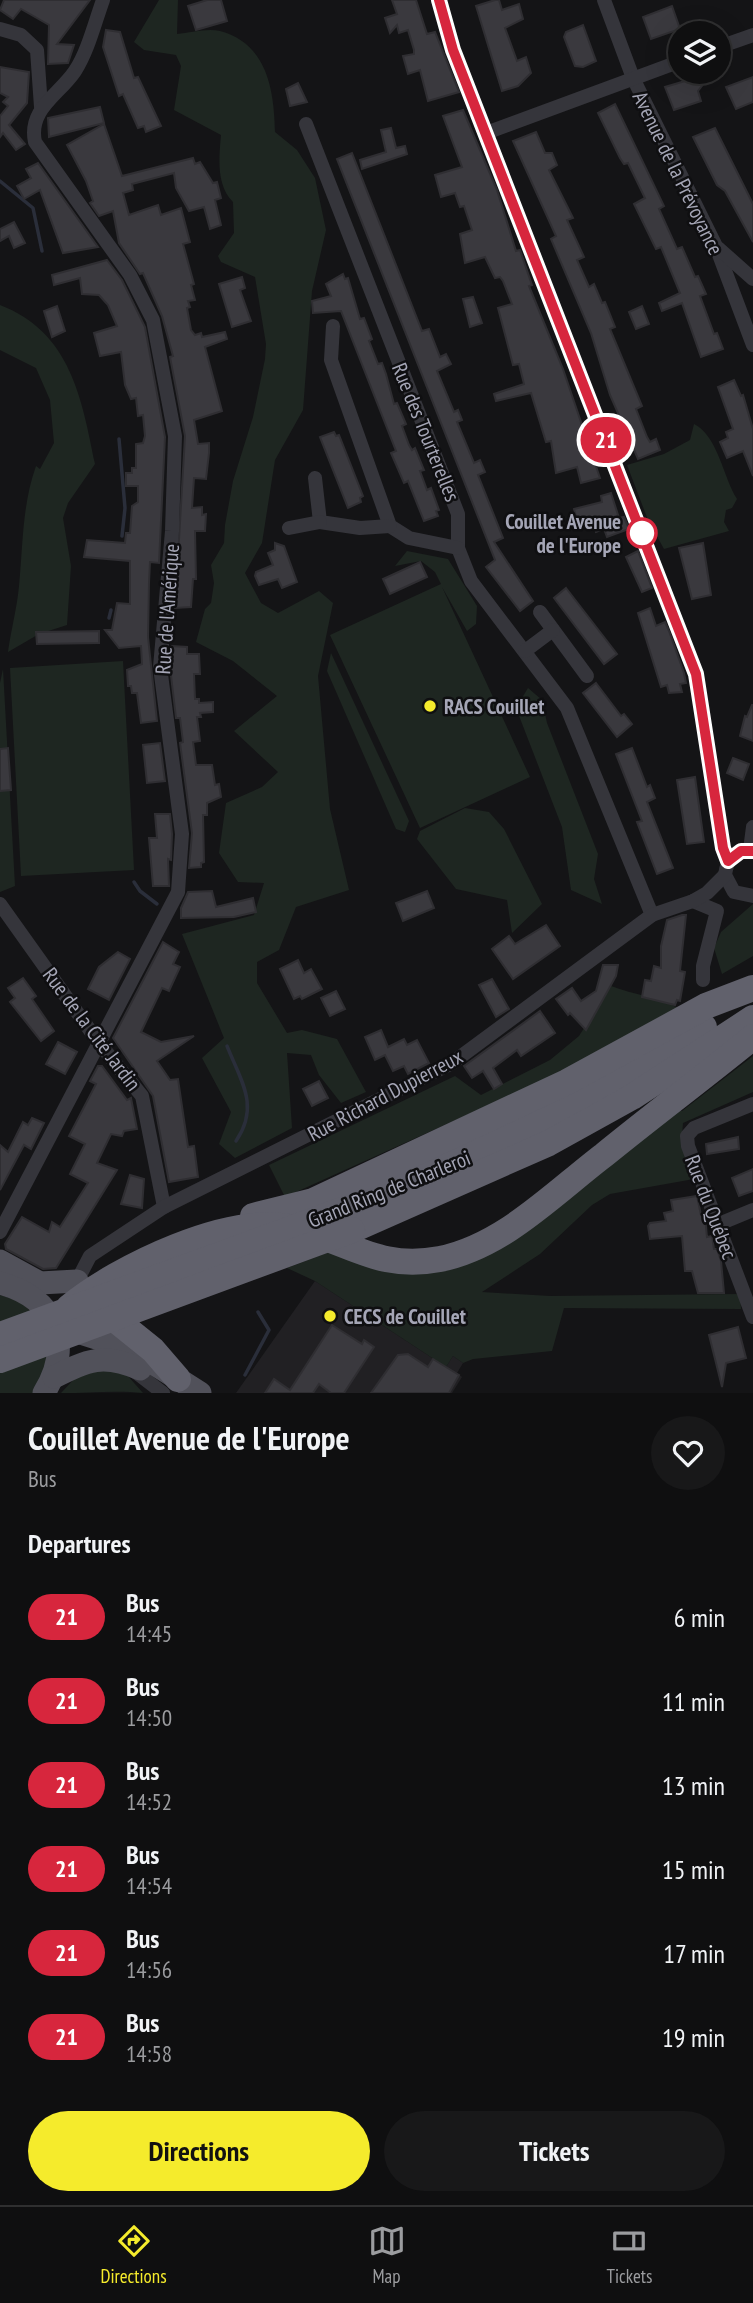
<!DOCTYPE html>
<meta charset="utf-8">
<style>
:root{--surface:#0f0f10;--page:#181819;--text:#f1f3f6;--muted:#9b9c9f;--line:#2f2f30;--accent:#f5eb2c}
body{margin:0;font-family:"PT Sans Narrow",sans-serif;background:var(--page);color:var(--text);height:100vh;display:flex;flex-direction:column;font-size:26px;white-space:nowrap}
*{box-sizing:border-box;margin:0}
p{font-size:23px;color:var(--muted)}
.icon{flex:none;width:38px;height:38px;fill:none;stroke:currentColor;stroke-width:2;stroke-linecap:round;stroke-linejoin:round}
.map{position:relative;height:1393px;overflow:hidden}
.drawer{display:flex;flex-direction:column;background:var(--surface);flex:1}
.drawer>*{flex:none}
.badge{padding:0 14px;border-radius:23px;font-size:24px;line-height:46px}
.buttons{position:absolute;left:668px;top:21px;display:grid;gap:14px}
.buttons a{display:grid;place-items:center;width:63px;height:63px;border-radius:50%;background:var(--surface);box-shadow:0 7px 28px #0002,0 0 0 2px var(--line);font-size:35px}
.map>.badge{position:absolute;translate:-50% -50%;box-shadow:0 0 0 4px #fff}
h2{padding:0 28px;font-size:26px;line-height:63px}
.round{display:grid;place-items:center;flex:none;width:74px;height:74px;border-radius:37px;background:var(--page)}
.summary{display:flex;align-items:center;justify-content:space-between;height:119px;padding:0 28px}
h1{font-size:33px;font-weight:700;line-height:52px}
.cta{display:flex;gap:14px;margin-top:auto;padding:14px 28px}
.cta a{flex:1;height:80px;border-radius:42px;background:var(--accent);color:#111;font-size:28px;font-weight:700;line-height:80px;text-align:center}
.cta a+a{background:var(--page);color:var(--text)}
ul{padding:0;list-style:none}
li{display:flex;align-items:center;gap:21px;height:84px;padding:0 28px}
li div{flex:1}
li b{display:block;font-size:26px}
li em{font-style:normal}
li .badge{min-width:77px;font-weight:700;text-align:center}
.tab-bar{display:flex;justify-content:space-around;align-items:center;height:98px;border-top:2px solid var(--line);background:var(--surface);font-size:19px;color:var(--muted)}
.tab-bar a{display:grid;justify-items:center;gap:4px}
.tab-bar .active{color:var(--accent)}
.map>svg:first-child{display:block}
.built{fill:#212023}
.green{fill:#1e2621}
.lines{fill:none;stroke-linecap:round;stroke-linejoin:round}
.stream{stroke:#2a2e3a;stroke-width:3.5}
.building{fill:#3a393e;stroke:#2f2e32;stroke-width:2}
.street{stroke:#35353b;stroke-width:14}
.primary{stroke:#51515a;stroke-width:23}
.highway{stroke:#61616c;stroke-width:26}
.highway-bridge{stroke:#61616c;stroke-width:26}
.line-casing{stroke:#fff;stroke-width:16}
.line{stroke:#d7263d;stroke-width:10}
.stop-dot{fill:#fff;stroke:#d7263d;stroke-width:3.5}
.poi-dot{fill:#f5eb2c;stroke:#0f0f11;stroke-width:2.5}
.labels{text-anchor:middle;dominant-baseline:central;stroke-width:5;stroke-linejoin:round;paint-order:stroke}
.street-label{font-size:21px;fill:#a5a6b6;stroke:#0f0f11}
.stop-label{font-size:21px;font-weight:bold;fill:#a5a6b6;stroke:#0f0f11;text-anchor:end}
.poi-label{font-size:21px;font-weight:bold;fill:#a5a6b6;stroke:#0f0f11;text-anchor:start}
</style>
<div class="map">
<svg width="753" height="1393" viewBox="0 0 753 1393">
<rect width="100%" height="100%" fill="#141416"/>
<polygon class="built" points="315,1281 446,1367 453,1356 463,1363 457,1373 462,1377 452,1393 236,1393"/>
<g class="green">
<path d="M159 0H178L177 34C190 33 207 28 220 31 268 44 274 91 275 132L297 150 315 178 326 230 312 291 303 410 275 460 262 543 245 573 261 603 278 613 319 591 333 603 318 676 330 809 349 890 296 907 279 950 257 962V983L287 1033 302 1030 337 1039 366 1092 341 1103 319 1075 311 1055 287 1053 292 1128 235 1158 219 1144 231 1112 202 1058 224 1038 182 934 254 915 264 883 238 882 219 853 226 803 262 787 278 772 234 731 277 696 233 661 196 642 205 609 211 603 214 583 211 565 224 543 225 525 233 481 253 417 265 359 266 344 255 277 221 262 218 256 234 233 233 202C216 185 219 158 221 135L174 110 181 66 176 55 144 50 134 42Z"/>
<path d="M0 305C71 332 82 400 95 464L68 503 63 518 71 566 67 625 39 634 8 652C11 630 17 608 19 586 23 546 22 505 36 466L40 469 54 443 50 400 36 368 0 350Z"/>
<path d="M694 424C718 436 723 477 737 499L732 508 726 510 724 522 729 531 664 549 648 520 627 465 664 454 690 440Z"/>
<polygon points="407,551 448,559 477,606 476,624 467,631 442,587 530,777 420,828 330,635 441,584 435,572 421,561 395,566"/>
<polygon points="331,653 409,821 405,832 396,829 327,671"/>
<polygon points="123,661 134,870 21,876 10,668"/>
<polygon points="3,669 15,886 0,892 0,683"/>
<polygon points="528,688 542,700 547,723 598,854 594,879 602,904 571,890 562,827 516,708"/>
<polygon points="465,808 489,812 504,829 542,904 512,933 507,900 456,889 417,839 420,831"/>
<polygon points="753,904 753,956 722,974 714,948 721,932"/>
<path d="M611 986C634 995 659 997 680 1009L562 1072 285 1197 269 1165 455 1076 481 1095 550 1060 579 1036Z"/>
<polygon points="753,1056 753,1092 683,1123 682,1136 694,1179 610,1194 592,1205 540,1254 482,1292 550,1296 740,1294 741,1309 564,1308 552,1351 473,1359 463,1363 453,1356 446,1367 315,1281 287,1268 332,1251 438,1270 678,1110 682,1111"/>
<path d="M0 1295C41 1306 38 1326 50 1362L34 1393H0Z"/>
<path d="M103 1366 127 1375 143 1393C117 1390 89 1393 61 1393L77 1376Z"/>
</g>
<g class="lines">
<g class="stream">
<polyline points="0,181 33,208 42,251"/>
<polyline points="119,439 125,508 122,536"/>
<polyline points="109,618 111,610"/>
<polyline points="134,882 140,891 157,904"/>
<path d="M227 1046C241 1081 260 1106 236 1141"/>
<polyline points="245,1375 269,1330 258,1312"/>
</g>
</g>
<g class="building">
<polygon points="4,0 90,0 57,44 74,45 68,63 48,64 49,25 21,9 13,19 0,10"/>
<polygon points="207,0 221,0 227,21 196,30 188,6"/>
<polygon points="392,0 416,0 427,34 435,32 459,92 428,101 420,70 408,74 403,56 414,54 414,50 408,30 399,33 397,25 390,33 385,18 397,14"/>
<polygon points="495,0 499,0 502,10 519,4 523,19 505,28 517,61 526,57 531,73 518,86 502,91 476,6"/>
<polygon points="672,6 680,29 651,39 643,17"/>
<polygon points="583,25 596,61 583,67 575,66 564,37 566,32"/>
<polygon points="106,30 120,32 134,78 138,77 161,126 146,132 144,126 138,128 123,94 119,96 103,47"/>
<polygon points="0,67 29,72 27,103 9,125 25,144 16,150 3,133 0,137 0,116 8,106 3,102 8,97 0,93"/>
<polygon points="753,77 753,102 736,109 726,87"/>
<polygon points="695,78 705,82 698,91 701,101 674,110 665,87"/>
<polygon points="298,83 307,102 290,106 286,89"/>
<polygon points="615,104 664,206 659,209 677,249 682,247 695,277 698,276 706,294 700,296 714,334 717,333 723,349 701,357 682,303 662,311 659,303 680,293 661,247 656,249 634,204 645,198 628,163 624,164 620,158 598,113"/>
<polygon points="100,107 104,123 49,137 48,118"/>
<polygon points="463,110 497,190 516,251 520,250 532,285 529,286 563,369 600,478 581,483 577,467 556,473 551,441 546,442 531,393 496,401 494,394 524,384 519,364 513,365 498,308 512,304 503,281 500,277 495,278 485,257 465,263 460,234 472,230 464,206 460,207 455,193 441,197 435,175 462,167 443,116"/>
<polygon points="104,124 122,176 193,158 195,164 200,162 213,183 217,182 221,198 215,200 221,225 210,229 204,207 189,211 176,188 174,173 132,184 133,190 123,193 129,215 158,205 161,215 181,208 190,242 183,244 194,284 191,285 195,300 188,301 190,307 187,308 191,330 195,335 201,333 202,337 225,332 227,339 205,347 222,411 194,420 198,444 209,443 209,453 206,479 194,478 192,508 202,507 202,515 206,514 205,531 195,531 196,579 193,579 191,607 175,608 185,436 170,357 173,356 162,316 143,273 140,274 119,243 113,211 99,216 90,203 93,201 86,181 67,145"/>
<polygon points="391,128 396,148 405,146 407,154 362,169 360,160 386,152 381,130"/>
<polygon points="715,128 753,204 753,242 725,191 717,185 693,137"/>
<polygon points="536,132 545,153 552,153 557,165 549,170 573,218 567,220 584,257 577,260 589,287 594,284 602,303 605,302 615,327 610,329 615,341 642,406 636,409 647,437 650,442 656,439 660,450 638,459 610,395 591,333 551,239 556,236 513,141"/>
<polygon points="352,153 422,331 429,329 440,357 446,354 451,364 437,371 454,412 458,410 462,420 457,422 474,463 480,460 485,472 478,475 503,538 494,542 533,601 520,611 486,567 495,560 337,159"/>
<polygon points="38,163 98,247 63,253 40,190 24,199 17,186 31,178 26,169"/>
<polygon points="14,222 25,243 14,248 9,236 0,241 0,229"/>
<polygon points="107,260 122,280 145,327 165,437 159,563 150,562 149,583 148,637 157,721 141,723 137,693 132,693 131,686 128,686 127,670 142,664 141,646 119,648 105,630 112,630 117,603 130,604 130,561 84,557 87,540 125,543 126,533 130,533 132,506 138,502 138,486 126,486 126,473 132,473 132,468 136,468 136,444 143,443 145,436 143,415 138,416 136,398 131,399 125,385 121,352 100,356 94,333 117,326 108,305 99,295 82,294 80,278 54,285 52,275"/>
<polygon points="343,274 345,279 348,278 360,319 364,318 372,339 369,341 378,364 382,363 386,374 394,404 397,403 406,424 402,426 409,445 412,450 415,448 424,470 420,471 427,490 431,488 439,510 436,511 438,516 424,521 408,481 404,483 391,453 396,451 341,311 313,313 312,301 331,296 326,284"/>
<polygon points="242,277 245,288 240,290 251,321 232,327 219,284"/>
<polygon points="473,297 482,323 470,327 463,299"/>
<polygon points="57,306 65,331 52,337 44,311"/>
<polygon points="642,306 649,324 636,329 629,312"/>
<polygon points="734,380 741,396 743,395 753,429 753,476 743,451 727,458 720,442 728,438 726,432 733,429 718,387"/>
<polygon points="334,432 336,436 339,435 363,496 360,498 361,502 348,508 320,437"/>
<polygon points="611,493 619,518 624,517 629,529 607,537 604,529 596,532 593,522 578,524 574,509 602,502 601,496"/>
<polygon points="275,543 284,546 297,582 282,588 278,579 259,585 255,576 256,572 273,565 268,553 275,550"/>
<polygon points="703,543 711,595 692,599 679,548"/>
<polygon points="638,551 652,588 642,592 626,557"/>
<polygon points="420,562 427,577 390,594 383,579"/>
<polygon points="566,588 617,654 604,664 554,598"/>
<polygon points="650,608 656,626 665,622 669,631 684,673 686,683 680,684 682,692 669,693 667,685 661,687 638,613"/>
<polygon points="99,631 99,643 37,644 36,632"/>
<polygon points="172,646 187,647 187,654 199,654 200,674 194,674 195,699 199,699 199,703 213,702 213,712 200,713 201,717 197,717 200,741 193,742 196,765 212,765 215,785 219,784 221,797 207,803 207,815 203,815 204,862 201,863 201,867 189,868 192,833 180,743 183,742 180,718 176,718 170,667"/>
<polygon points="596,683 621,716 624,714 632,724 617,737 583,693"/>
<polygon points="752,705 753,705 753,741 740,736 745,716 747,717"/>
<polygon points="160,743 165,781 147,783 143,745"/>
<polygon points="8,748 11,790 0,791 0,749"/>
<polygon points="632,748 647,787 650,785 655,798 647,802 673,868 657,874 637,822 642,821 616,754"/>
<polygon points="733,758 749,764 743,780 727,773"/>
<polygon points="695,777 704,842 687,844 677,780"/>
<polygon points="155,814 170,814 172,834 171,860 168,859 169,886 153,886 149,838 157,838"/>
<polygon points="212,891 216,907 253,898 256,912 234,917 181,918 181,908 188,892"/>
<polygon points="427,891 434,908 403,921 396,903"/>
<polygon points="682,915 686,915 680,971 685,972 680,1001 677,1000 675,1005 642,997 645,980 651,981 654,966 661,968 661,946 667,920"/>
<polygon points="546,925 560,946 513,979 492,949 509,936 515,944"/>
<polygon points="163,942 179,952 173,964 180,967 169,991 162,988 141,1032 161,1042 194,1036 157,1061 170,1080 178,1079 188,1147 194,1146 198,1177 169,1182 153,1096 113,1038"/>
<polygon points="118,952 130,959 109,1000 88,989 99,967"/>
<polygon points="298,960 304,973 311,969 322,989 302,999 300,996 294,999 280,969"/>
<polygon points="603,965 618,965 616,976 586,1030 570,1013 568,1015 556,999 572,988 581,1001 596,991"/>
<polygon points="23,978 36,996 32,999 54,1031 41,1041 10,1002 15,998 8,988"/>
<polygon points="492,979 509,1009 496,1017 479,985"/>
<polygon points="336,991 345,1009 330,1016 321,998"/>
<polygon points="540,1011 555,1033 521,1056 517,1050 493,1068 502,1084 494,1089 483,1071 472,1078 464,1066"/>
<polygon points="381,1030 388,1047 404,1039 407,1045 417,1040 429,1063 408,1074 404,1066 393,1071 385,1055 375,1060 365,1037"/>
<polygon points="58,1042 77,1052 65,1074 46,1064"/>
<polygon points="98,1066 102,1066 127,1100 131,1098 137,1129 124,1131 122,1136 111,1134 97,1163 117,1170 56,1268 43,1269 6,1249 5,1244 22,1217 49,1232 52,1222 60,1227 88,1183 70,1174 85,1144 69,1136 96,1084 90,1081"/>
<polygon points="319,1081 328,1098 312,1106 303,1089"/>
<polygon points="32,1118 44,1123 31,1149 24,1145 0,1190 0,1145 8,1152 23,1122 28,1125"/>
<polygon points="738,1137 739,1149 707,1154 706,1144"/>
<polygon points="753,1169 753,1191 739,1196 732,1178"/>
<polygon points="130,1175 144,1179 142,1208 121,1204"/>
<polygon points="697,1196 701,1215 705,1217 707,1237 712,1236 714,1249 717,1249 721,1261 724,1293 698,1293 692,1271 685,1271 682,1236 650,1239 648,1226 650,1223 666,1221 664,1213 673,1211 671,1200"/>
<polygon points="332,1325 362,1344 364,1340 374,1347 344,1393 331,1393 319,1384 313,1393 265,1393 274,1379 290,1390"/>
<polygon points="738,1327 746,1358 726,1363 722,1387 709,1335"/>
<polygon points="408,1354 428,1367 433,1359 459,1375 449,1393 371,1393 398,1355"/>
</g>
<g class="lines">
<g class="street">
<polyline points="439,0 453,50 696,674 723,848 728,861"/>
<polyline points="604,0 633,78 715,244 753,345"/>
<polyline points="0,29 21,35 37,50 41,107"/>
<polyline points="719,47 753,35"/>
<polyline points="306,124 458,514 458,548 471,581 567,708 652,915"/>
<polyline points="486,133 681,61"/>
<polyline points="718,248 753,279"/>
<polyline points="333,326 331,360 390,526 409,538 458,548"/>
<polyline points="315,478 320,522 360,528 390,526"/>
<polyline points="289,528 320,522"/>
<polyline points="540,612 587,676"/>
<polyline points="525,651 553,630"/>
<polyline points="750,850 753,827"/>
<path d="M753 851C736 850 727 858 725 875L734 892 753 896"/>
<polyline points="693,901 717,911 703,966 703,980"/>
<polyline points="0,904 99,1043 142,1096 164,1207"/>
<polyline points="753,1104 694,1128 687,1136 688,1146 753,1317"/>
<polyline points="719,1224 753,1210"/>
<path d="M0 1232 178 892 182 834 160 667 172 531 175 436 153 320 130 275 35 142C28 109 59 95 75 71 88 51 95 22 103 0"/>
<polyline points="77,1281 90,1256 164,1207 452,1063 652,915 693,901 707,893 725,875"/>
<polyline points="129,1367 163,1393"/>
</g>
<g class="primary">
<polyline points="0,1261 40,1283 77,1281"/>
<path d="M0 1283C56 1298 74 1344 44 1393"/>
<polyline points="68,1329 131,1349 200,1393"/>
<path d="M54 1377C88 1360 103 1353 140 1369"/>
</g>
<g class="highway">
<path d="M345 1209C471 1158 589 1100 704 1027"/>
<polyline points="253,1216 313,1201 567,1082 706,1006 753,988"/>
<polyline points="352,1230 549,1143 632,1097 753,1018"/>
<polyline points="101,1302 112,1317 153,1350 178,1379"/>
<path d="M69 1307C118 1267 230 1213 293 1228 350 1241 378 1271 440 1259 504 1246 554 1193 604 1155 653 1115 704 1077 753 1037"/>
</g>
<g class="highway-bridge">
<polyline points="0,1335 345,1209"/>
<polyline points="0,1360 352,1230"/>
</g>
</g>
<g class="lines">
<defs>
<polyline id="line" points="439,0 453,50 696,674 723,848 728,861 741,851 753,851"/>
</defs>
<use href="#line" class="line-casing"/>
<use href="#line" class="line"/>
</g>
<circle class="stop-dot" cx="642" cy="533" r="14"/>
<g class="poi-dot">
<circle cx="430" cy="706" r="7"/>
<circle cx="330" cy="1316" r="7"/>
</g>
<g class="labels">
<g class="street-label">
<text transform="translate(678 173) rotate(64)">Avenue de la Prévoyance</text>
<text transform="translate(426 432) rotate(68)">Rue des Tourterelles</text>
<text transform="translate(167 609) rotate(-86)">Rue de l'Amérique</text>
<text transform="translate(92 1029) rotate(53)">Rue de la Cité Jardin</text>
<text transform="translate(385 1095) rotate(-28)">Rue Richard Dupierreux</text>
<text transform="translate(389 1189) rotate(-22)">Grand Ring de Charleroi</text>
<text transform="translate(711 1207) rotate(69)">Rue du Québec</text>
</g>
<g class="stop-label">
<text x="621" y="521">Couillet Avenue<tspan x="621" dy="24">de l'Europe</tspan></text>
</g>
<g class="poi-label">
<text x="444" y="706">RACS Couillet</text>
<text x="344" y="1316">CECS de Couillet</text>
</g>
</g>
</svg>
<div class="buttons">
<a><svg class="icon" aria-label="layers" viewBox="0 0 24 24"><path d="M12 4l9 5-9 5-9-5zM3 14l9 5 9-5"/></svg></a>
</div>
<b class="badge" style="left:606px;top:440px;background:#d7263d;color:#fff">21</b>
</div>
<section class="drawer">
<div class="summary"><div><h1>Couillet Avenue de l'Europe</h1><p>Bus</p></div><a class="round"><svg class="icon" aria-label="heart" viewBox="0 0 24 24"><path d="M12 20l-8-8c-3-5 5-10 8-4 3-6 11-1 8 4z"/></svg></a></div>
<h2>Departures</h2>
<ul>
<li><span class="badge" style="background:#d7263d;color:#fff">21</span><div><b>Bus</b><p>14:45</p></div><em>6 min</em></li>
<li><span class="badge" style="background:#d7263d;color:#fff">21</span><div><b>Bus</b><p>14:50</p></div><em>11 min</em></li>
<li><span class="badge" style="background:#d7263d;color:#fff">21</span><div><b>Bus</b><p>14:52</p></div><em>13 min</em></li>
<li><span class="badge" style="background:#d7263d;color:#fff">21</span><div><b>Bus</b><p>14:54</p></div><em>15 min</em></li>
<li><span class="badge" style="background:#d7263d;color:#fff">21</span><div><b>Bus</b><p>14:56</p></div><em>17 min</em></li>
<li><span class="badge" style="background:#d7263d;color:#fff">21</span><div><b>Bus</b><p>14:58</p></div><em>19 min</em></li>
</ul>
<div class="cta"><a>Directions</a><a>Tickets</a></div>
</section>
<nav class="tab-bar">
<a class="active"><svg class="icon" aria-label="directions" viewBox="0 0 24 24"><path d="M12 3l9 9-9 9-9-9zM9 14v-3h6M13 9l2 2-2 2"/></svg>Directions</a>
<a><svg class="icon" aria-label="map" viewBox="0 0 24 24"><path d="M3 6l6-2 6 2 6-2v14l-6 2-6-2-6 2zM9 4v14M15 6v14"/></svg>Map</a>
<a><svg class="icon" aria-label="tickets" viewBox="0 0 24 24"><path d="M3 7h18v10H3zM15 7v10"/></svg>Tickets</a>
</nav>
